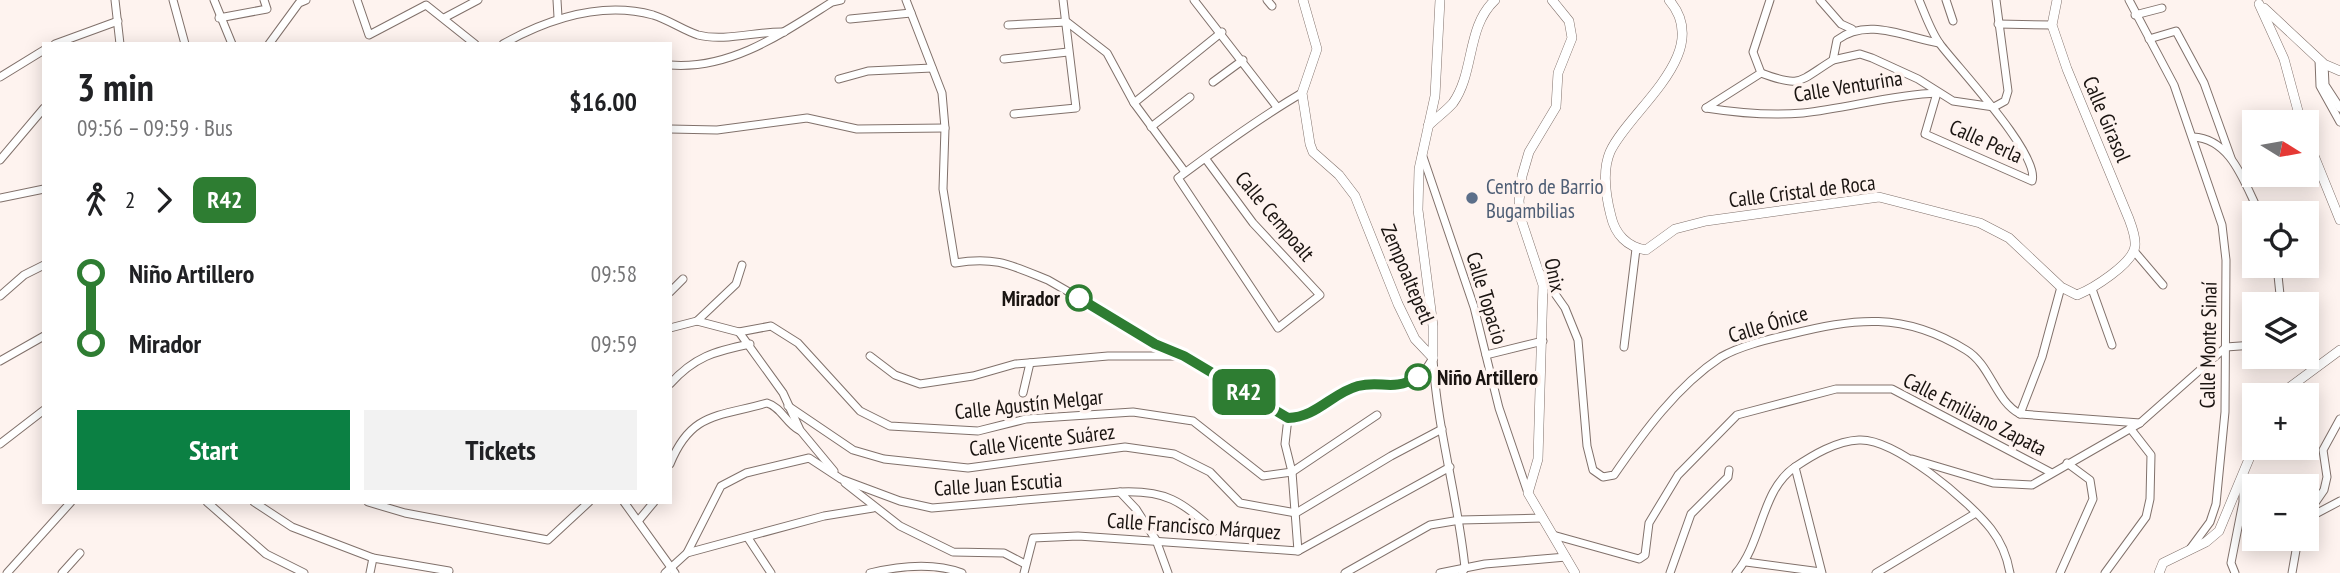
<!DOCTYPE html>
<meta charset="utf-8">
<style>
:root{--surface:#fff;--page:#f2f2f2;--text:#202124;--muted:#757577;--accent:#0b8043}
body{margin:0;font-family:"PT Sans Narrow",sans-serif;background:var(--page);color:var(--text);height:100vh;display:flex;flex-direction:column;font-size:26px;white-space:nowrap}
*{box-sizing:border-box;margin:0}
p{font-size:23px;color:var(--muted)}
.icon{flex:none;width:38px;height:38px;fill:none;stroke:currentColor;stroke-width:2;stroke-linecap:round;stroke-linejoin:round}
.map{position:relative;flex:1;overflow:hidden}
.details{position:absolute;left:42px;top:42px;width:630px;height:462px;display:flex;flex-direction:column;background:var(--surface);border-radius:0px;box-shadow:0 4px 18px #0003}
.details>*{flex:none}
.badge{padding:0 14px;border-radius:10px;font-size:24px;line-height:46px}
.needle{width:46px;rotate:101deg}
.buttons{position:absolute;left:2242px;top:110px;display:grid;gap:14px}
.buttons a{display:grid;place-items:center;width:77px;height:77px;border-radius:0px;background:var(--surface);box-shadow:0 4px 18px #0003;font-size:35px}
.map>.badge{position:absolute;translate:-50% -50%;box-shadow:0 0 0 4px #fff}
.legs{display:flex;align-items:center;gap:10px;height:77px;padding:0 35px;font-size:23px}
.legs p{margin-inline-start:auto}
.head{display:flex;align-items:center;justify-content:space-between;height:119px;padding:0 35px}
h1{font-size:38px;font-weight:600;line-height:52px}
.cta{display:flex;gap:14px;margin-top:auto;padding:14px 35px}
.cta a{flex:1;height:80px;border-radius:0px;background:var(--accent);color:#fff;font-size:28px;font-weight:600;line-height:80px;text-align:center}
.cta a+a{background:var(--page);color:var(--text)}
ul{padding:0 35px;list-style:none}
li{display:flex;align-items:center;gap:24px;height:70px;font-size:26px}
li i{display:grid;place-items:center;width:10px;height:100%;margin:0 9px;background:currentColor}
li i::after{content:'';width:18px;height:18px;margin:-9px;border:5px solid;border-radius:50%;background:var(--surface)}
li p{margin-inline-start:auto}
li:first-child i{background:linear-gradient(#0000 50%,currentColor 0)}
li:last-child i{background:linear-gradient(currentColor 50%,#0000 0)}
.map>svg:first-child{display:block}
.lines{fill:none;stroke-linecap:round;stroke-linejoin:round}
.minor-casing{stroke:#81716b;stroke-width:9}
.tertiary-casing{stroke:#81716b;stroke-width:10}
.minor{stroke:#fff;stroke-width:7}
.tertiary{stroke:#fff;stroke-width:9}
.line-1-casing{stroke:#fff;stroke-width:16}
.line-1{stroke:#2e7d32;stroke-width:10}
.service-dot{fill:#5c6f8a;stroke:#fef3ef;stroke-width:2.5}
.stop-1-dot{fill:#fff;stroke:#2e7d32;stroke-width:3.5}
.labels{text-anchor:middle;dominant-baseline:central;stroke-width:7;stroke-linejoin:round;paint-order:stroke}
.street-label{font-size:21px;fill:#1a1411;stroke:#fef3ef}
.service-label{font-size:21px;fill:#4e5e75;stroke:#fef3ef;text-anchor:start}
.stop-label{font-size:21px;font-weight:bold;fill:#1a1411;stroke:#fef3ef;text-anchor:end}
</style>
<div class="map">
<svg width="2340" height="573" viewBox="0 0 2340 573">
<rect width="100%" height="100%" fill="#fef3ef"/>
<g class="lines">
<defs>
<g id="minor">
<polyline points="115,0 120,44"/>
<polyline points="173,0 185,44"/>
<polyline points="214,0 232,44"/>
<polyline points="357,0 369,35 426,5 475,44"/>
<polyline points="557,0 558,17"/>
<path d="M906 0 942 93 945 128 943 189 955 263C995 256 1011 265 1048 280L1288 418C1316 417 1331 395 1357 387 1388 377 1409 401 1433 358"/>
<polyline points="1194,0 1277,107"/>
<polyline points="1267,0 1272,6"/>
<polyline points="1820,0 1841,24 1852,29"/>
<path d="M1919 0C1925 14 1931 32 1940 44 1957 67 2041 155 2032 181L1925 134 1937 93"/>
<polyline points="1946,0 1953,21"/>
<polyline points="2129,0 2174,85 2222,225 2226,260 2225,412 2216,504 2210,522 2190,549"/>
<polyline points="2135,15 2162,8"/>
<polyline points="219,18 267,9 264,0"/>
<polyline points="444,18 478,0"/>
<polyline points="850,19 911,13"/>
<polyline points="1998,24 2052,25"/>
<polyline points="1008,25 1067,22 1107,53 1134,103 1185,172"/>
<polyline points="2149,39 2176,31 2204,83 2231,158"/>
<polyline points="55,44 118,21"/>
<polyline points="269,44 299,3 306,0"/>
<path d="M503 44C548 19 601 1 653 15 669 20 683 30 698 35 725 42 757 31 784 32"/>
<polyline points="1004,59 1068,52"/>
<polyline points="2319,59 2320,86 2340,122"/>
<polyline points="1833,60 1860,54 1872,58 1918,79 1953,101 1994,107"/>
<polyline points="2324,64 2325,85 2340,108"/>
<path d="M670 65C731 70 783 33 832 2L841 0"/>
<path d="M1761 73C1801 88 1798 82 1833 60L1837 40C1867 17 1905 37 1939 43"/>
<polyline points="0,77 44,50"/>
<polyline points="839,79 868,71 932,68"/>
<polyline points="1213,82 1243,60"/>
<polyline points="1134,103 1222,32"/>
<polyline points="1994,107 2005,101 2008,91 1996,0"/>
<path d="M1706 108C1738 113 1770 116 1803 113 1848 108 1891 95 1937 93"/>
<polyline points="1706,108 1761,73 1753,52 1770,0"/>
<polyline points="1014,114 1076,108 1063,0"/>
<polyline points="1151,127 1190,97"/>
<polyline points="670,129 717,130 807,118 857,129 945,128"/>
<path d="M2193 137C2232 139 2244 183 2260 214"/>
<polyline points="1422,154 1474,307 1499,408 1528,493"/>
<path d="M1205 158 1253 223 1320 295 1278 328 1178 178C1218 148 1259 118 1302 93"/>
<polyline points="0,160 44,108"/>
<polyline points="0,198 44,189"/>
<polyline points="2134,251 2163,285"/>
<polyline points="2277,266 2281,304"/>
<path d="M1541 274 1565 308 1578 340 1587 446 1593 470 1603 477 1614 475C1643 433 1677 386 1721 357 1740 346 1766 340 1787 335 1855 318 1903 311 1966 350 1991 365 1995 401 2020 414L2140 423"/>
<polyline points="2092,289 2112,345"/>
<polyline points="670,292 683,279"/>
<polyline points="0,296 24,275 44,265"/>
<polyline points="697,321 736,284 742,265"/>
<polyline points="670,328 697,321 739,332 783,393 800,430 834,471"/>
<polyline points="739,332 771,326 798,343 860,411 890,426 978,431 1026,419 1133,412 1193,421 1263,476 1292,472 1377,415"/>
<polyline points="1624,347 1636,249"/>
<polyline points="1486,355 1543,341"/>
<polyline points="870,356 895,375 920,384 973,376 1015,364 1108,356 1180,356"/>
<path d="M1433 359C1437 429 1458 498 1465 568L1462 573"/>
<polyline points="0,361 44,336"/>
<path d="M670 384C694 357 715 351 750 344"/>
<polyline points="1023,393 1030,363"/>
<polyline points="788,406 853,450 884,459 968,468 1125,447 1174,454 1210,472 1240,503 1296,513 1391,456 1442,429"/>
<polyline points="2020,414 2042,357 2061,287"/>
<polyline points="1288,418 1285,444 1292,472 1298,551"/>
<polyline points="0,444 44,410"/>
<polyline points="1912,459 1993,483 2032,485 2140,423 2226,347 2254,345"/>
<path d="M670 464C691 412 718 417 767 403 781 407 786 423 799 430"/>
<polyline points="845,483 900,526 953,552 1004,553 1025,564"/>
<path d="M1120 492C1167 490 1180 501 1215 531"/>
<polyline points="207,502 266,554 304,573"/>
<polyline points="254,502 292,527 373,558 449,571"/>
<polyline points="368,502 405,513 548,540 589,502"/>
<polyline points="624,502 675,573"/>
<polyline points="2306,516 2324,490 2327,477 2323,450 2340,419"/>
<polyline points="2306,519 2340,501"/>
<polyline points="639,520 654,502"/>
<polyline points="1553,535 1639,559 1645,555 1649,523 1678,475 1737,415 1836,389 1892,389 2050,472"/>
<polyline points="748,538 771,573"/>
<polyline points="687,553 721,486 746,473 809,458 841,479 900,501 932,508 1120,492 1136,509 1156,540 1168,573"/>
<polyline points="1746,562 1821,572"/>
<polyline points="7,573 71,502"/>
<polyline points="62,573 80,553"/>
<polyline points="370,573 373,558"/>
<polyline points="665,573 687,553 824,516 873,508"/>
<path d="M870 573C899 566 933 562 962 573"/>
<polyline points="1024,573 1033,538 1078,536 1298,551 1450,467"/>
<polyline points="1345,573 1430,525 1460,520 1543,518"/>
<polyline points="1440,573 1485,564 1566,557"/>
<polyline points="1670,573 1691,514 1728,477 1729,470"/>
<path d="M1736 573C1763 541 1761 490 1795 467"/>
<path d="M1822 573 1795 467C1813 455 1836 441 1859 440 1895 438 1969 501 1991 529 2002 543 2007 556 2010 573"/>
<polyline points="1876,573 1976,513"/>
<polyline points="2060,573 2093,499 2090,480 2067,463"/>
<polyline points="2105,573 2146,517 2150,499 2151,455 2130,428"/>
<polyline points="2235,573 2231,563 2243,502 2243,475"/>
<polyline points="2292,573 2298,539"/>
</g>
<g id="tertiary">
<polyline points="1303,0 1317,49 1302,93 1310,144 1313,152 1339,175 1355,196 1398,304 1415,339 1433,358"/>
<polyline points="1552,0 1569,21 1572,38 1558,73 1556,107 1529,152 1522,176 1519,201 1521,219 1543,285 1538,459 1528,493 1575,573"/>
<path d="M1669 0C1715 53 1629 110 1610 152 1602 171 1606 197 1611 216 1615 234 1627 247 1646 250L1675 229 1706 221 1879 197 1980 223 2009 238 2061 287 2077 295C2092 289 2133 264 2135 246 2136 237 2132 227 2129 219L2067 69 2052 25 2057 0"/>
<polyline points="2259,4 2284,59 2301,122"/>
<polyline points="2264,8 2324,64 2340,71"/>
<path d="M1428 126C1436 118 1446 111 1453 103 1475 72 1466 27 1495 0"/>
<polyline points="2306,136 2340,220"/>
<polyline points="1433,358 1433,326 1418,210 1419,169 1435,96 1440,0"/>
<polyline points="2284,396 2290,387 2340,350"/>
<polyline points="2159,573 2163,563 2206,542 2219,531 2254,447"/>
</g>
</defs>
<use href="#minor" class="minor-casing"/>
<use href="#tertiary" class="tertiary-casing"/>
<use href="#minor" class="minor"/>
<use href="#tertiary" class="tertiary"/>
</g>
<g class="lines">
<defs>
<path id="line-1" d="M1079 298 1155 344 1184 356 1288 418C1317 417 1332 393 1358 386 1382 380 1392 392 1418 377"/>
</defs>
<use href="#line-1" class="line-1-casing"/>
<use href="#line-1" class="line-1"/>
</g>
<circle class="service-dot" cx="1472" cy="198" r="7"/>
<g class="stop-1-dot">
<circle cx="1079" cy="298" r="12"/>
<circle cx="1418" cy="377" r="12"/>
</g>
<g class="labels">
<g class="street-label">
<text transform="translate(1848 86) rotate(-9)">Calle Venturina</text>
<text transform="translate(2107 119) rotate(67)">Calle Girasol</text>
<text transform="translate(1986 141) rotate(24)">Calle Perla</text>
<text transform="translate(1802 191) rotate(-7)">Calle Cristal de Roca</text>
<text transform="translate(1275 216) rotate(50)">Calle Cempoalt</text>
<text transform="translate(1408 274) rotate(67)">Zempoaltepetl</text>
<text transform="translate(1555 275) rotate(78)">Onix</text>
<text transform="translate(1487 298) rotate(73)">Calle Topacio</text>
<text transform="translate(1768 324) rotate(-17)">Calle Ónice</text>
<text transform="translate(2208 345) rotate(-89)">Calle Monte Sinaí</text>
<text transform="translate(1029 404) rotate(-6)">Calle Agustín Melgar</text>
<text transform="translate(1975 414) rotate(27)">Calle Emiliano Zapata</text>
<text transform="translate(1042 440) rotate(-7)">Calle Vicente Suárez</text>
<text transform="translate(998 484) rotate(-4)">Calle Juan Escutia</text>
<text transform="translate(1194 526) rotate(4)">Calle Francisco Márquez</text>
</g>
<g class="service-label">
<text x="1486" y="186">Centro de Barrio<tspan x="1486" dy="24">Bugambilias</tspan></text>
</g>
<g class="stop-label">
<text x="1060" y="298">Mirador</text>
<text x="1437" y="377" text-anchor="start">Niño Artillero</text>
</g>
</g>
</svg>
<div class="buttons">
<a><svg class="needle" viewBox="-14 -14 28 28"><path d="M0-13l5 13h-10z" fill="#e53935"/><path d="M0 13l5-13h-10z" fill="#757577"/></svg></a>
<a><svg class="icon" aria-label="locate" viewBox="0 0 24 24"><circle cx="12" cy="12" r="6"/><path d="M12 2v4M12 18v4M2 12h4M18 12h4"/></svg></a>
<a><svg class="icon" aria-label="layers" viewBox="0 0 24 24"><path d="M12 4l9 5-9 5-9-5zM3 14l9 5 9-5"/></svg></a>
<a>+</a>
<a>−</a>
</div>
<b class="badge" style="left:1244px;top:392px;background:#2e7d32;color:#fff">R42</b>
<section class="details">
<div class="head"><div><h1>3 min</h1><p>09:56 – 09:59 · Bus</p></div><b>$16.00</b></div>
<div class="legs"><svg class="icon" aria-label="walk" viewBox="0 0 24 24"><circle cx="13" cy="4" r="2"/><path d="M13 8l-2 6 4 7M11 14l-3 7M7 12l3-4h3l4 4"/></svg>2<svg class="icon" aria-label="forward" viewBox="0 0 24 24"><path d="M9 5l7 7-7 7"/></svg><b class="badge" style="background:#2e7d32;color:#fff">R42</b></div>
<ul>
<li><i style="color:#2e7d32"></i><b>Niño Artillero</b><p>09:58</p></li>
<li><i style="color:#2e7d32"></i><b>Mirador</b><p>09:59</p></li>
</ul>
<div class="cta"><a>Start</a><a>Tickets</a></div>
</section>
</div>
